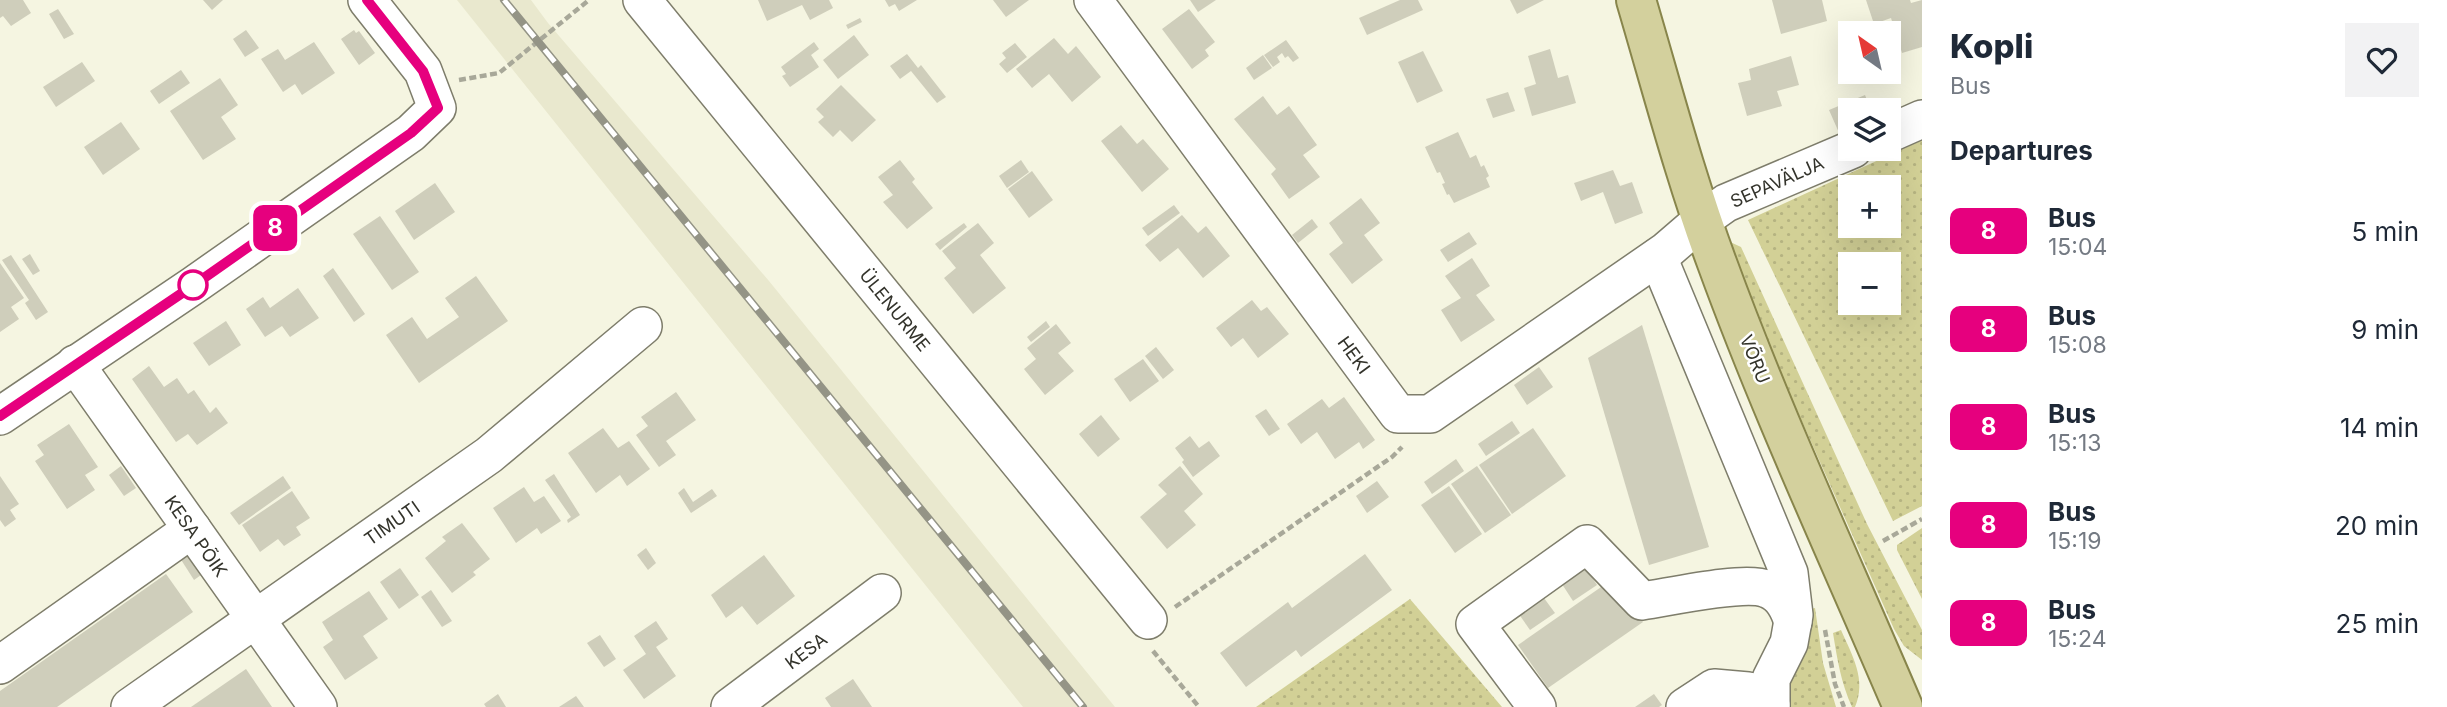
<!DOCTYPE html>
<meta charset="utf-8">
<style>
:root{--surface:#fff;--page:#f2f2f3;--text:#1f2937;--muted:#747a83}
body{margin:0;font-family:Inter,sans-serif;background:var(--page);color:var(--text);height:100vh;display:flex;flex-direction:column;font-size:26px;white-space:nowrap}
*{box-sizing:border-box;margin:0}
p{font-size:23px;color:var(--muted)}
.icon{flex:none;width:38px;height:38px;fill:none;stroke:currentColor;stroke-width:2;stroke-linecap:round;stroke-linejoin:round}
.map{position:relative;flex:1;overflow:hidden}
.sheet{display:flex;flex-direction:column;background:var(--surface);width:525px}
.sheet>*{flex:none}
.badge{padding:0 14px;border-radius:10px;font-size:24px;line-height:46px}
.needle{width:46px;rotate:326deg}
.buttons{position:absolute;left:1838px;top:21px;display:grid;gap:14px}
.buttons a{display:grid;place-items:center;width:63px;height:63px;border-radius:0px;background:var(--surface);box-shadow:0 7px 28px #0002;font-size:35px}
.map>.badge{position:absolute;translate:-50% -50%;box-shadow:0 0 0 4px #fff}
h2{padding:0 28px;font-size:26px;line-height:63px}
.round{display:grid;place-items:center;flex:none;width:74px;height:74px;border-radius:0px;background:var(--page)}
.overview{display:flex;align-items:center;justify-content:space-between;height:119px;padding:0 28px}
h1{font-size:33px;font-weight:800;line-height:52px}
ul{padding:0;list-style:none}
li{display:flex;align-items:center;gap:21px;height:98px;padding:0 28px}
li div{flex:1}
li b{display:block;font-size:26px}
li em{font-style:normal}
li .badge{min-width:77px;font-weight:700;text-align:center}
main{display:flex;flex:1;min-height:0}
.map>svg:first-child{display:block}
.built{fill:#e9e8ce}
.grass{fill:url(#grass-dots);fill-rule:evenodd}
.building{fill:#cfcebb}
.lines{fill:none;stroke-linecap:round;stroke-linejoin:round}
.minor-casing{stroke:#7e7d6b;stroke-width:40}
.major-casing{stroke:#88854b;stroke-width:42}
.path{stroke:#a8a899;stroke-width:4.5;stroke-dasharray:7 3.5;stroke-linecap:butt}
.minor{stroke:#fff;stroke-width:37}
.major{stroke:#d3d09d;stroke-width:38}
.rail-casing{stroke:#949486;stroke-width:8}
.rail{stroke:#fff;stroke-width:5;stroke-dasharray:16;stroke-linecap:butt}
.line-casing{stroke:#fff;stroke-width:16}
.line{stroke:#e6007e;stroke-width:10}
.stop-dot{fill:#fff;stroke:#e6007e;stroke-width:3.5}
.labels{text-anchor:middle;dominant-baseline:central;stroke-width:5;stroke-linejoin:round;paint-order:stroke}
.street-label{font-size:18px;fill:#33332b;stroke:#fff}
</style>
<main>
<div class="map">
<svg width="1922" height="707" viewBox="0 0 1922 707">
<defs>
<pattern id="grass-dots" width="8" height="8" patternUnits="userSpaceOnUse" patternTransform="scale(1.75)"><rect width="8" height="8" fill="#d2d096"/><path d="M2 2h.1M6 6h.1" fill="none" stroke="#b5b381" stroke-width="1.8" stroke-linecap="round"/></pattern>
</defs>
<rect width="100%" height="100%" fill="#f5f5e1"/>
<polygon class="built" points="457,0 531,0 548,23 769,281 1115,707 1023,707"/>
<g class="grass">
<path d="M1922 140V506L1893 521 1748 220ZM1850 187H1888V226H1850ZM1850 264H1888V303H1850Z"/>
<polygon points="1728,241 1741,247 1867,524 1922,630 1922,660 1904,646 1894,629 1781,374"/>
<polygon points="1922,528 1922,599 1897,550 1897,545"/>
<polygon points="1410,599 1502,707 1256,707"/>
<polygon points="1815,608 1823,663 1836,707 1782,707 1806,610"/>
<path d="M1841 630C1852 655 1867 680 1855 707H1852C1841 683 1837 658 1833 633Z"/>
</g>
<g class="building">
<polygon points="0,0 23,0 31,13 11,26 3,16 0,18"/>
<polygon points="203,0 223,0 212,10"/>
<polygon points="758,0 829,0 833,8 810,20 802,5 767,21"/>
<polygon points="885,0 917,0 899,11 895,4 889,7"/>
<polygon points="993,0 1029,0 1006,17"/>
<polygon points="1190,0 1216,0 1198,12"/>
<polygon points="1400,0 1418,0 1423,10 1367,35 1359,18"/>
<polygon points="1510,0 1544,0 1517,14"/>
<polygon points="1772,0 1822,0 1827,21 1781,34"/>
<polygon points="1866,0 1910,0 1911,3 1922,0 1922,47 1902,53 1891,18 1874,24"/>
<polygon points="58,9 74,34 64,39 49,14"/>
<polygon points="1189,9 1215,42 1205,50 1209,56 1192,69 1162,29"/>
<polygon points="860,18 862,22 848,29 846,25"/>
<polygon points="246,30 259,48 245,57 233,39"/>
<polygon points="354,30 356,33 359,31 375,53 359,65 341,39"/>
<polygon points="854,35 869,55 838,79 823,60"/>
<polygon points="1054,38 1068,54 1076,46 1101,77 1072,102 1049,74 1032,88 1016,69"/>
<polygon points="1286,40 1299,58 1293,62 1288,56 1285,58 1282,53 1277,57 1280,62 1273,67 1264,55"/>
<polygon points="314,42 335,73 302,95 295,84 283,92 261,59 278,49 285,60"/>
<polygon points="814,42 819,49 811,55 819,67 790,87 782,76 786,74 781,67"/>
<polygon points="1015,43 1027,57 1007,73 999,64 1006,58 1002,53"/>
<polygon points="1550,49 1558,78 1568,75 1576,103 1532,116 1524,88 1536,84 1528,56"/>
<polygon points="1423,51 1443,91 1417,103 1398,62"/>
<polygon points="907,54 918,68 921,65 946,97 937,103 911,71 900,79 890,66"/>
<polygon points="1263,55 1272,68 1254,80 1246,68"/>
<polygon points="1791,56 1799,85 1777,91 1782,106 1747,116 1738,83 1751,80 1749,69"/>
<polygon points="82,62 95,81 56,107 43,87"/>
<polygon points="181,70 190,83 159,104 150,91"/>
<polygon points="220,78 238,105 221,117 236,139 203,160 170,111"/>
<polygon points="841,85 876,120 852,142 840,130 833,137 818,122 824,117 816,109"/>
<polygon points="1508,92 1515,111 1493,118 1486,99"/>
<polygon points="1865,95 1871,110 1850,110 1850,131 1840,135 1829,110"/>
<polygon points="1263,96 1277,115 1289,106 1317,145 1303,155 1320,177 1289,199 1271,174 1276,169 1234,119"/>
<polygon points="121,122 140,149 103,175 84,147"/>
<polygon points="1121,125 1137,144 1143,139 1169,169 1142,192 1101,141"/>
<polygon points="1458,132 1470,158 1476,155 1481,167 1484,165 1489,176 1486,178 1490,187 1454,203 1449,194 1447,195 1442,184 1445,183 1440,172 1437,173 1425,147"/>
<polygon points="900,160 915,179 912,182 933,208 907,229 883,202 893,195 878,177"/>
<polygon points="1021,160 1029,172 1007,188 999,176"/>
<polygon points="1613,170 1620,186 1632,182 1643,213 1615,224 1603,192 1581,201 1574,183"/>
<polygon points="1032,171 1053,200 1029,218 1008,189"/>
<polygon points="435,183 455,212 414,240 395,211"/>
<polygon points="1361,198 1380,223 1364,235 1383,260 1352,284 1329,254 1343,243 1329,223"/>
<polygon points="1174,205 1180,213 1148,236 1142,228"/>
<polygon points="1182,215 1198,233 1206,226 1230,256 1203,278 1178,248 1160,262 1145,245"/>
<polygon points="380,216 419,272 392,290 353,234"/>
<polygon points="1312,219 1318,227 1298,243 1292,235"/>
<polygon points="964,223 967,227 940,250 935,244"/>
<polygon points="978,223 994,243 980,255 1006,288 973,314 944,278 956,268 942,251"/>
<polygon points="1469,232 1477,244 1448,262 1440,250"/>
<polygon points="30,254 40,271 33,275 22,259"/>
<polygon points="11,255 48,312 36,320 25,303 29,300 2,260"/>
<polygon points="1472,258 1490,286 1476,295 1495,320 1461,342 1441,310 1461,298 1445,276"/>
<polygon points="0,263 24,298 11,307 19,319 0,332"/>
<polygon points="333,268 365,314 354,322 323,276"/>
<polygon points="476,276 508,321 419,383 386,335 412,317 427,339 459,317 445,298"/>
<polygon points="298,288 319,318 290,337 282,326 265,337 246,309 263,297 270,308"/>
<polygon points="1252,300 1261,311 1267,307 1289,334 1258,358 1243,338 1231,347 1216,328"/>
<polygon points="226,321 241,345 209,366 193,343"/>
<polygon points="1046,321 1050,327 1031,342 1027,337"/>
<polygon points="1056,324 1071,343 1058,353 1074,371 1045,395 1024,369 1036,359 1027,348"/>
<polygon points="1642,325 1709,547 1649,565 1588,358"/>
<polygon points="1156,347 1174,370 1163,379 1145,356"/>
<polygon points="1143,359 1159,381 1130,402 1114,379"/>
<polygon points="149,366 164,387 177,378 188,394 194,390 210,413 216,407 228,423 197,445 188,434 176,442 132,379"/>
<polygon points="1539,367 1553,387 1527,405 1514,385"/>
<polygon points="676,392 696,420 666,441 676,455 659,467 636,435 648,426 641,417"/>
<polygon points="1344,397 1375,440 1363,449 1359,442 1335,459 1317,432 1301,444 1287,424 1322,399 1329,408"/>
<polygon points="1266,409 1280,429 1269,436 1255,416"/>
<polygon points="1101,415 1120,439 1098,457 1079,434"/>
<polygon points="1512,421 1520,433 1486,456 1478,444"/>
<polygon points="69,424 98,467 85,475 95,490 67,509 35,461 44,455 37,445"/>
<polygon points="603,428 618,448 629,441 650,469 627,486 620,475 596,493 568,453"/>
<polygon points="1533,428 1566,476 1512,514 1479,465"/>
<polygon points="1190,436 1199,448 1209,441 1220,456 1193,477 1182,462 1184,460 1175,448"/>
<polygon points="1456,459 1464,471 1432,494 1424,482"/>
<polygon points="121,466 136,488 124,496 109,475"/>
<polygon points="1180,466 1203,494 1184,511 1196,525 1167,549 1140,517 1167,494 1158,485"/>
<polygon points="1477,466 1511,515 1485,533 1451,484"/>
<polygon points="554,474 580,515 568,523 567,520 571,517 545,480"/>
<polygon points="0,476 19,504 10,510 16,519 5,527 0,520"/>
<polygon points="283,476 291,488 239,525 230,513"/>
<polygon points="1377,481 1389,497 1367,513 1356,496"/>
<polygon points="1449,486 1482,534 1455,553 1421,505"/>
<polygon points="524,487 534,502 544,496 561,521 541,534 537,528 516,543 493,508"/>
<polygon points="684,488 693,502 712,489 717,496 691,513 678,493"/>
<polygon points="292,491 310,518 296,527 301,535 284,546 278,539 260,552 242,525"/>
<polygon points="462,523 490,559 473,572 476,575 452,593 425,558 446,541 442,537"/>
<polygon points="646,548 656,563 648,570 637,555"/>
<polygon points="185,551 201,575 194,580 178,555"/>
<polygon points="1365,554 1392,590 1301,657 1296,650 1246,687 1220,653 1288,602 1292,608"/>
<polygon points="764,555 795,596 757,625 742,606 726,618 711,595"/>
<polygon points="1584,565 1597,585 1573,601 1560,581"/>
<polygon points="400,568 419,595 399,609 380,582"/>
<polygon points="166,574 193,612 57,707 0,707 0,691"/>
<polygon points="1614,578 1643,622 1548,688 1518,645"/>
<polygon points="431,590 452,621 442,627 421,597"/>
<polygon points="369,591 388,619 363,636 378,658 345,680 323,647 333,640 322,622"/>
<polygon points="1541,594 1555,613 1530,630 1516,610"/>
<polygon points="656,621 668,639 656,647 676,676 644,699 623,670 646,654 634,636"/>
<polygon points="600,635 616,659 604,667 587,643"/>
<polygon points="246,669 272,707 191,707"/>
<polygon points="853,679 872,707 831,707 825,698"/>
<polygon points="498,694 506,707 486,707 484,704"/>
<polygon points="1654,694 1662,705 1659,707 1635,707"/>
<polygon points="576,696 584,707 559,707"/>
</g>
<g class="lines">
<defs>
<g id="minor">
<polyline points="642,0 1148,620"/>
<polyline points="1093,0 1398,414 1430,414 1666,251 1702,220 1726,203 1853,149"/>
<polyline points="1888,134 1922,119"/>
<polyline points="1658,257 1789,573 1794,615 1789,643 1771,679 1771,707"/>
<polyline points="75,364 318,707"/>
<polyline points="0,416 194,285 411,133 437,108 423,71 367,0"/>
<polyline points="0,665 192,529"/>
<polyline points="130,707 489,455 643,326"/>
<polyline points="730,707 882,593"/>
<path d="M1537 707 1475 624 1587 544 1642 601C1670 597 1744 580 1767 589 1782 594 1789 609 1793 622"/>
<polyline points="1685,707 1714,688 1748,691 1771,705"/>
</g>
<path id="major" d="M1636 0C1662 88 1685 177 1717 263 1772 414 1840 559 1903 707"/>
</defs>
<use href="#minor" class="minor-casing"/>
<use href="#major" class="major-casing"/>
<g class="path">
<polyline points="459,80 499,73 589,0"/>
<polyline points="1883,541 1922,519"/>
<polyline points="1175,607 1392,457 1402,447"/>
<polyline points="1825,630 1835,684 1844,707"/>
<polyline points="1153,651 1199,707"/>
</g>
<use href="#minor" class="minor"/>
<use href="#major" class="major"/>
<defs>
<polyline id="rail" points="504,0 1083,707"/>
</defs>
<use href="#rail" class="rail-casing"/>
<use href="#rail" class="rail"/>
</g>
<g class="lines">
<defs>
<polyline id="line" points="0,416 194,285 411,133 438,108 423,71 367,0"/>
</defs>
<use href="#line" class="line-casing"/>
<use href="#line" class="line"/>
</g>
<circle class="stop-dot" cx="193" cy="285" r="14"/>
<g class="labels">
<g class="street-label">
<text transform="translate(1777 182) rotate(-24)">SEPAVÄLJA</text>
<text transform="translate(895 310) rotate(51)">ÜLENURME</text>
<text transform="translate(1354 355) rotate(54)">HEKI</text>
<text transform="translate(1755 359) rotate(68)">VÕRU</text>
<text transform="translate(392 523) rotate(-35)">TIMUTI</text>
<text transform="translate(196 536) rotate(55)">KESA PÕIK</text>
<text transform="translate(806 651) rotate(-37)">KESA</text>
</g>
</g>
</svg>
<div class="buttons">
<a><svg class="needle" viewBox="-14 -14 28 28"><path d="M0-13l5 13h-10z" fill="#e53935"/><path d="M0 13l5-13h-10z" fill="#747a83"/></svg></a>
<a><svg class="icon" aria-label="layers" viewBox="0 0 24 24"><path d="M12 4l9 5-9 5-9-5zM3 14l9 5 9-5"/></svg></a>
<a>+</a>
<a>−</a>
</div>
<b class="badge" style="left:275px;top:228px;background:#e6007e;color:#fff">8</b>
</div>
<section class="sheet">
<div class="overview"><div><h1>Kopli</h1><p>Bus</p></div><a class="round"><svg class="icon" aria-label="heart" viewBox="0 0 24 24"><path d="M12 20l-8-8c-3-5 5-10 8-4 3-6 11-1 8 4z"/></svg></a></div>
<h2>Departures</h2>
<ul>
<li><span class="badge" style="background:#e6007e;color:#fff">8</span><div><b>Bus</b><p>15:04</p></div><em>5 min</em></li>
<li><span class="badge" style="background:#e6007e;color:#fff">8</span><div><b>Bus</b><p>15:08</p></div><em>9 min</em></li>
<li><span class="badge" style="background:#e6007e;color:#fff">8</span><div><b>Bus</b><p>15:13</p></div><em>14 min</em></li>
<li><span class="badge" style="background:#e6007e;color:#fff">8</span><div><b>Bus</b><p>15:19</p></div><em>20 min</em></li>
<li><span class="badge" style="background:#e6007e;color:#fff">8</span><div><b>Bus</b><p>15:24</p></div><em>25 min</em></li>
</ul>
</section>
</main>
